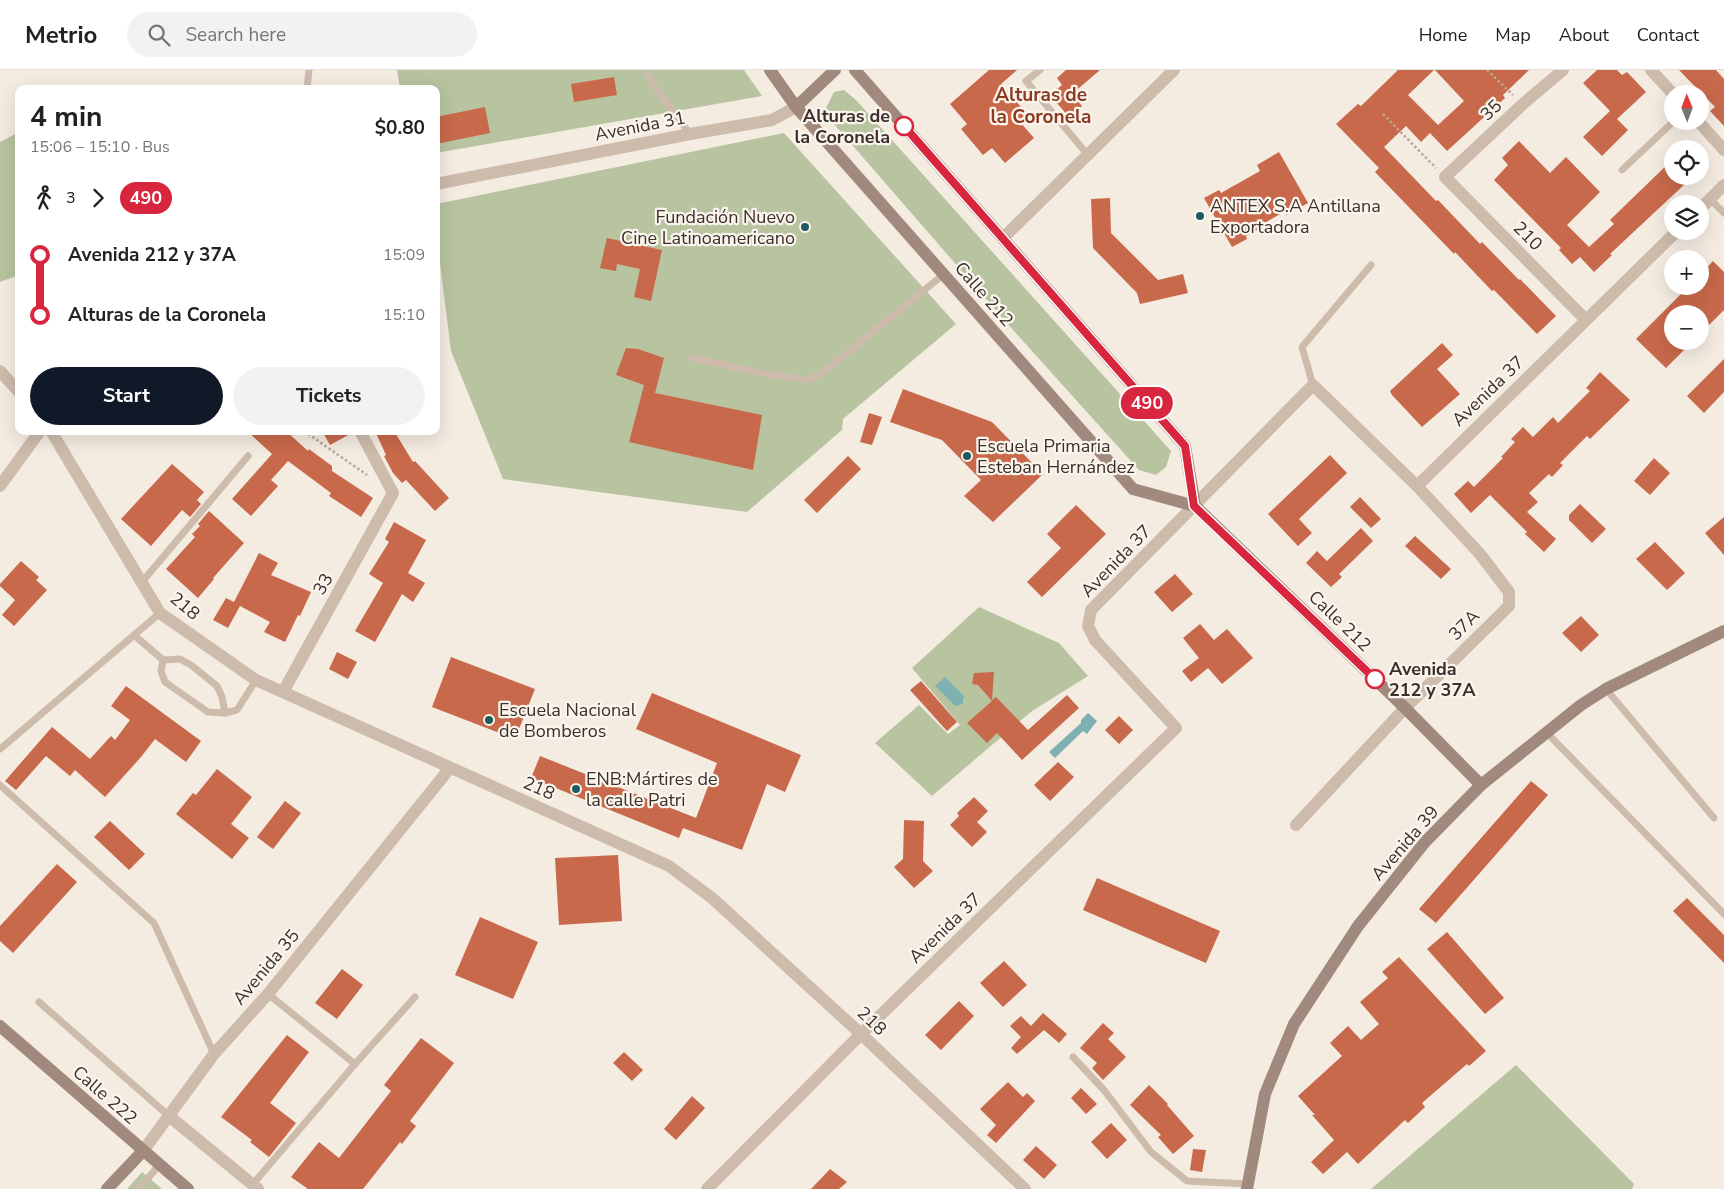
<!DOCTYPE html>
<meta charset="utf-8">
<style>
:root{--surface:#fff;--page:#f2f2f2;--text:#222;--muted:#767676;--line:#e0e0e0;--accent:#111827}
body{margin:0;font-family:"Nunito Sans",sans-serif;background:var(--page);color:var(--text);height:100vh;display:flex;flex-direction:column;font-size:19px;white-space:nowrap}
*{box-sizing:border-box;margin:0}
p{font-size:16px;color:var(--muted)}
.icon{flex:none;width:28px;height:28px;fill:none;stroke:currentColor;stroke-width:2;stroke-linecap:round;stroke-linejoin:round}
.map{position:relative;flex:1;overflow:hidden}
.details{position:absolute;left:15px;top:15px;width:425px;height:350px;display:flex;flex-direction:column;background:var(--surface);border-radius:10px;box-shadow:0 5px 20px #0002}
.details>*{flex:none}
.badge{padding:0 10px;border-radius:16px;font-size:18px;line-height:32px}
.needle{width:32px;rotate:359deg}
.controls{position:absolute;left:1664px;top:15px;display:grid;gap:10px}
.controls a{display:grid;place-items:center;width:45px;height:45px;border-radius:50%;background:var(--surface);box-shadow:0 5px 20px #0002;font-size:25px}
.map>.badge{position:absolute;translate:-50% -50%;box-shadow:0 0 0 2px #fff}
.legs{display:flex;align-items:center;gap:8px;height:55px;padding:0 15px;font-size:16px}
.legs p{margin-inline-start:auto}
.overview{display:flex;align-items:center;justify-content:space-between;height:85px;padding:0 15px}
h1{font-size:28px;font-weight:700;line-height:38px}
.primary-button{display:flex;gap:10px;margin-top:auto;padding:10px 15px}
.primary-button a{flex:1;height:58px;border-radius:30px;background:var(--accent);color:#fff;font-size:20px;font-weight:700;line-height:58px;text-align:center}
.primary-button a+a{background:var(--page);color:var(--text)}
ul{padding:0 15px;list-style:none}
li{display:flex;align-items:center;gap:18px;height:60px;font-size:19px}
li i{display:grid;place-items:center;width:8px;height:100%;margin:0 6px;background:currentColor}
li i::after{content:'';width:12px;height:12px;margin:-6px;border:4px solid;border-radius:50%;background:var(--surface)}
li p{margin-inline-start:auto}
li:first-child i{background:linear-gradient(#0000 50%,currentColor 0)}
li:last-child i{background:linear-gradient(currentColor 50%,#0000 0)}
header{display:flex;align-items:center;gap:30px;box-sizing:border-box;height:70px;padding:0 25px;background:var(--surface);border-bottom:1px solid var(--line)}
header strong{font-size:24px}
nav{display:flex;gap:28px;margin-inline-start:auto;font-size:18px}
.search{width:350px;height:45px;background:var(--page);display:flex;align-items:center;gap:12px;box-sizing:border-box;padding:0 18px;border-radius:28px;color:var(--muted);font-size:19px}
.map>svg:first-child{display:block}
.green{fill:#b8c4a0}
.water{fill:#7fb0b2}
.building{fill:#c8694b}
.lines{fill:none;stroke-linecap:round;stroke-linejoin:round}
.path{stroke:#b9a596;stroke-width:2.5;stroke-dasharray:2.5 2.5;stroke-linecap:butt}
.lane{stroke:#cdbbac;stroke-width:7}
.street{stroke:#cdbbac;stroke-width:12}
.secondary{stroke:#a18a7d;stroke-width:12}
.line-1-casing{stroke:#fff;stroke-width:11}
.line-1{stroke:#d7263d;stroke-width:8}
.stop-1-dot{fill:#fff;stroke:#d7263d;stroke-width:2.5}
.poi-dot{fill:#1f5a5e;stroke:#fbf5ee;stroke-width:2}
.labels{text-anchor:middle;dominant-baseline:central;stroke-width:4.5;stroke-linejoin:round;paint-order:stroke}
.street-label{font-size:18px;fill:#3b302b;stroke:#fbf5ee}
.stop-label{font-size:18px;font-weight:bold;fill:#3b302b;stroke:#fbf5ee;text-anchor:end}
.poi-label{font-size:18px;fill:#3b302b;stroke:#fbf5ee;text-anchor:start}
.neighbourhood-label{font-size:19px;font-weight:bold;fill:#8c3b22;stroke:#fbf5ee}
</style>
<header>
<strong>Metrio</strong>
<div class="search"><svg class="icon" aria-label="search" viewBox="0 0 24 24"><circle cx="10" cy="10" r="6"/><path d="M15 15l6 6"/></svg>Search here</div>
<nav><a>Home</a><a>Map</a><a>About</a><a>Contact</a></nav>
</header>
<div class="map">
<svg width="1724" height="1119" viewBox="0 0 1724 1119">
<rect width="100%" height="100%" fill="#f4ebe1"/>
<g class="green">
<polygon points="397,0 744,0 762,26 436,83 436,19 400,19"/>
<polygon points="844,20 856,30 1171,381 1166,397 1156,405 1139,400 1013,260 834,54 826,38 834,22"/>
<polygon points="19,62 19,194 16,206 0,212 0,72"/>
<polygon points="784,63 956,254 843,349 842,360 747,442 503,409 451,281 440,193 436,188 436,134"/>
<polygon points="979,537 1059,573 1088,606 1032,641 932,726 875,673 919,635 948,664 960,655 912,598"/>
<polygon points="1516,995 1634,1114 1632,1119 1371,1119"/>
<polygon points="142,1102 162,1119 127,1119"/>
</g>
<g class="water">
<polygon points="945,607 965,627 963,629 963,634 955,636 935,616"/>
<polygon points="1088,643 1097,651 1087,664 1083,661 1055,688 1049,682 1081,653 1081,650"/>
</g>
<g class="building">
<polygon points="989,0 1017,0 1001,14 1028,45 1020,52 1034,68 1005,93 992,78 983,85 961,59 967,54 950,34"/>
<polygon points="1066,0 1100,0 1072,24 1082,36 1069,47 1050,25 1062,15 1057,8"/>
<polygon points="1398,0 1434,0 1408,25 1438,55 1464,31 1435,0 1529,0 1503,25 1505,28 1447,81 1430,63 1421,72 1406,56 1384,77 1436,131 1438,130 1480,174 1482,172 1519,210 1520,209 1556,246 1537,264 1494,220 1492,221 1455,182 1454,184 1375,102 1379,98 1336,54 1358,34 1361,36"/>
<polygon points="1597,0 1617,0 1622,5 1627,2 1646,22 1617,49 1628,60 1602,86 1583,67 1610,41 1583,13"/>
<polygon points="1679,0 1716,0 1724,9 1724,56 1710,41 1715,37"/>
<polygon points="614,7 617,25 574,32 571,14"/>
<polygon points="485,37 490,63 436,74 436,47"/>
<polygon points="1519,71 1550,103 1566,87 1600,122 1567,155 1589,177 1614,154 1610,150 1672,90 1672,106 1680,106 1686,113 1610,184 1612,185 1594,202 1580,187 1572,194 1559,180 1561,178 1494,110 1508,95 1502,88"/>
<polygon points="1279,82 1308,133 1286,145 1284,142 1259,156 1261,158 1246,166 1247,169 1232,177 1204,128 1219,120 1221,123 1260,101 1257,95"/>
<polygon points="1110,128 1111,163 1158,210 1183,204 1188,223 1140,234 1137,223 1093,178 1091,129"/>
<polygon points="607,168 662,180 651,231 634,227 640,199 617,194 616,201 600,198"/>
<polygon points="1713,191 1724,202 1724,240 1700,264 1700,244 1672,244 1672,271 1693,271 1666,298 1636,269 1689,216 1700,216 1700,205"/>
<polygon points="1442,273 1453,285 1437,299 1460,324 1422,357 1392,325 1390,321"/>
<polygon points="626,278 638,279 664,288 655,323 762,345 753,400 629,372 644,315 616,305"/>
<polygon points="1724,289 1724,322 1704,343 1687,326"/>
<polygon points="1600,302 1630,330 1590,369 1587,366 1560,393 1563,395 1552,407 1549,404 1529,423 1538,432 1527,442 1556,469 1544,482 1525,464 1527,462 1490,425 1471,443 1454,424 1468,411 1474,417 1503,388 1501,387 1515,372 1511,369 1523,357 1533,367 1553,347 1558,353 1590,321 1586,318"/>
<polygon points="903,319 992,352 1043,404 993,452 964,426 981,410 942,370 890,352"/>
<polygon points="869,343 882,347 872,375 860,372"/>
<polygon points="247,361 286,361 308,381 309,379 332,396 332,401 373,428 361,447 329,426 331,423 288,391 271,410 278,416 251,446 232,429 272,384"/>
<polygon points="322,361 352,361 352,363 330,375"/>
<polygon points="375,361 394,361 413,392 415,391 449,428 435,441 406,410 402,413 393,403 384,386 386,385"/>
<polygon points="1330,385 1347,403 1299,449 1312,463 1298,476 1268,444"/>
<polygon points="848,386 861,399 817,443 804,430"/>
<polygon points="1654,388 1670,403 1650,425 1634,411"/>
<polygon points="172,394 204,422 197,430 201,434 190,447 182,440 151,476 121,449"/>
<polygon points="1360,427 1381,449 1371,458 1350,437"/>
<polygon points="1580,434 1606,459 1592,473 1569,450 1569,445"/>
<polygon points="1076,435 1106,464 1042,527 1027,512 1061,478 1047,464"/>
<polygon points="209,441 244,473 213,508 214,509 198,528 166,499 195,467 192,464 200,456 198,454"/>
<polygon points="1724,447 1724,485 1705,463"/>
<polygon points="394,452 426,470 408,503 425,513 413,532 402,524 375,572 355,561 383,513 369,504 389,472 385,469"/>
<polygon points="1361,458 1373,471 1339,504 1342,507 1331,517 1306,493 1317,481 1327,491"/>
<polygon points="1415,466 1451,499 1441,509 1405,476"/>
<polygon points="1655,472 1685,503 1667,520 1636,489"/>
<polygon points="259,483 278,493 271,505 311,522 300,546 298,545 285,572 264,562 270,552 240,536 228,558 213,550 226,528 234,532"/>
<polygon points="21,491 39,507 36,510 47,520 14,556 2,545 15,530 0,516 0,514"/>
<polygon points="1175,504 1193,524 1172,542 1154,522"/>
<polygon points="1581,546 1599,565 1581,582 1562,563"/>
<polygon points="1200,554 1214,570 1227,559 1253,588 1222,614 1208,598 1191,612 1182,601 1199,588 1183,568"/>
<polygon points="337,582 357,592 348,609 329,599"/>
<polygon points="451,587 535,619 515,669 432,637"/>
<polygon points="994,602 992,630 996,627 1028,660 1067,625 1079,638 1022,690 997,663 987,673 967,653 992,631 978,615 972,614 974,603"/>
<polygon points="921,611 957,652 947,661 910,620"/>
<polygon points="126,616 201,671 186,692 155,669 141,687 105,727 75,700 70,706 46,686 16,720 5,711 52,657 90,689 111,666 115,670 130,650 111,636"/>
<polygon points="652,623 801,685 785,722 767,714 742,780 683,758 679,768 531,708 540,686 696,748 717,693 636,659"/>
<polygon points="1119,646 1133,660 1119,674 1105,660"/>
<polygon points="1058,692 1074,707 1050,731 1034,715"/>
<polygon points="217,699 252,727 231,754 249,768 232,789 176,744 193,723 196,725"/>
<polygon points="1531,711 1548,725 1436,853 1419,839"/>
<polygon points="974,727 988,741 977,752 987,762 972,777 950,755 959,746 957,743"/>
<polygon points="285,731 301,743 273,779 257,767"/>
<polygon points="904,750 924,751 923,791 933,801 914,818 894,797 903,789"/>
<polygon points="110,751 145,784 129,800 94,767"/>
<polygon points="618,785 622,851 559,855 555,788"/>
<polygon points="57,794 77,812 13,883 0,871 0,856"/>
<polygon points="1097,808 1220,861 1206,893 1083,840"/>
<polygon points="1687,828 1724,865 1724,893 1673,841"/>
<polygon points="480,847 538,872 513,929 455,905"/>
<polygon points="1447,862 1504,928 1485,944 1427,879"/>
<polygon points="1399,887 1486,981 1469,996 1467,994 1422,1033 1425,1037 1408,1053 1405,1050 1358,1094 1347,1082 1323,1104 1311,1092 1334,1070 1312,1045 1315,1045 1298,1026 1342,986 1330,973 1348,956 1361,970 1379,954 1360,932 1388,908 1382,902"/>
<polygon points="1004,891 1027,915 1003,937 980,913"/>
<polygon points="342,899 363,915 337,949 315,933"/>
<polygon points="959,931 974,946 941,980 925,965"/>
<polygon points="1043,943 1067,964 1059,973 1044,960 1017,984 1011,978 1021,967 1010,956 1021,946 1031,956"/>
<polygon points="1103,953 1114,963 1108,969 1126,987 1103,1010 1092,998 1097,993 1080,978"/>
<polygon points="287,965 309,982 270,1033 296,1053 269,1087 250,1072 252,1070 221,1047"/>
<polygon points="421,968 454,993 410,1051 416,1056 402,1074 400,1072 363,1119 308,1119 291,1107 319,1072 339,1088 391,1021 384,1015"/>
<polygon points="624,982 643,1000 632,1011 613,993"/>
<polygon points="1008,1012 1023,1027 1027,1023 1035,1031 996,1073 987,1065 996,1055 980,1039"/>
<polygon points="1149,1015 1168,1034 1167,1035 1194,1066 1173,1084 1158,1067 1161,1065 1130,1035"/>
<polygon points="1081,1018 1097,1034 1086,1044 1071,1028"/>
<polygon points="692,1026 705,1038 676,1070 664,1059"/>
<polygon points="1111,1053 1127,1070 1107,1089 1091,1072"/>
<polygon points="1036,1076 1057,1095 1044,1109 1023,1090"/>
<polygon points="1193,1079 1206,1080 1202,1102 1190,1100"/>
<polygon points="830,1099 847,1112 839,1119 811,1119"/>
</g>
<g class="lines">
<g class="path">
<polyline points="1487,0 1513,25"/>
<polyline points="1383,44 1436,98"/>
<polyline points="304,361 367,405"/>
</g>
<g class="lane">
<polyline points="645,0 655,17 690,64"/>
<polyline points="1040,0 1026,11 1087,84"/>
<polyline points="307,19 309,0"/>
<polyline points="1622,100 1674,51"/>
<polyline points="1710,129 1724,143"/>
<polyline points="692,288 766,304 808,310 826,300 944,204"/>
<polyline points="1313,315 1302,277 1371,195"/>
<polyline points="142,512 248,386"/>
<polyline points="134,565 163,590 161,601 165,612 208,642 225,643 237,640 256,610"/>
<polyline points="163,590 180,589 191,595 217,616 222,627 225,643"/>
<polyline points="1606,619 1714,748"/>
<polyline points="1546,662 1724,844"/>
<polyline points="0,679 160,543"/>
<polyline points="0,715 154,853 214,984"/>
<polyline points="268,924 355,994"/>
<polyline points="39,932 169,1046"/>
<polyline points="1073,987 1104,1020 1151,1082 1187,1111 1247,1114"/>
<polyline points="253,1114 355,994 415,927"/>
<polyline points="139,1119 159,1095"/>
</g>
<g class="street">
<polyline points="1563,0 1523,34 1445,107 1586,250"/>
<polyline points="1651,0 1673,24"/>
<polyline points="1698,51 1724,80"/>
<polyline points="436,114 690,64 772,50 796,37"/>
<polyline points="1700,139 1724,115"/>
<polyline points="1003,168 1174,0"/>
<polyline points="0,301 19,322"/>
<polyline points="51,361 160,543 256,610 669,796 712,828 861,964 1025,1119"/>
<polyline points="0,416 40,361"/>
<polyline points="1417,416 1677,161"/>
<polyline points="283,622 393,423 360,361"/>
<polyline points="169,1046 258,1119"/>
<polyline points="143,1081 214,984 268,924 450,698"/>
<polyline points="707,1119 861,964 1176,658 1095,570 1088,556 1091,540 1313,315 1417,416 1480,484 1509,522 1509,536 1405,638 1296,755"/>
</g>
<g class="secondary">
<polyline points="770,0 796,37 1133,419 1195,436 1405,638 1481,715"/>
<polyline points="855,0 1185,376 1195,436"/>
<polyline points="796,37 835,0"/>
<polyline points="0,956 188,1119"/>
<polyline points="107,1119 143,1081"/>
<polyline points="1247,1119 1265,1024 1294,954 1358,856 1425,772 1481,715 1581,635 1606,619 1724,561"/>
</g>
</g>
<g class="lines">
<defs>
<polyline id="line-1" points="904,56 1185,376 1194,436 1375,609"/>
</defs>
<use href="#line-1" class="line-1-casing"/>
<use href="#line-1" class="line-1"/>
</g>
<g class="stop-1-dot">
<circle cx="904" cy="56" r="9"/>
<circle cx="1375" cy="609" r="9"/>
</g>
<g class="poi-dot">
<circle cx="1200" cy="146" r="5"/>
<circle cx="805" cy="157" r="5"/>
<circle cx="967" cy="386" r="5"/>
<circle cx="489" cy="650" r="5"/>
<circle cx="576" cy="719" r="5"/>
</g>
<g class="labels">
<g class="street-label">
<text transform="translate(1491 40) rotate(-43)">35</text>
<text transform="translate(640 56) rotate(-11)">Avenida 31</text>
<text transform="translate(1528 166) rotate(45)">210</text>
<text transform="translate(984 224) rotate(49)">Calle 212</text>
<text transform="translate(1488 321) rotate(-44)">Avenida 37</text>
<text transform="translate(1116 491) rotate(-46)">Avenida 37</text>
<text transform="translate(323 514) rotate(-61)">33</text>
<text transform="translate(185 536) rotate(40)">218</text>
<text transform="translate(1340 551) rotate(44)">Calle 212</text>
<text transform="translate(1464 555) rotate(-45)">37A</text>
<text transform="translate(539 718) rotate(24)">218</text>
<text transform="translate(1405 773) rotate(-49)">Avenida 39</text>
<text transform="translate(945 858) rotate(-44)">Avenida 37</text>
<text transform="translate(266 897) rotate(-50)">Avenida 35</text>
<text transform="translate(872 951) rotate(43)">218</text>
<text transform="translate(105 1025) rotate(41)">Calle 222</text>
</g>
<g class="stop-label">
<text x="890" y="46">Alturas de<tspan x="890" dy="21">la Coronela</tspan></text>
<text x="1389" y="599" text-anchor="start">Avenida<tspan x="1389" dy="21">212 y 37A</tspan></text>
</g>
<g class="poi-label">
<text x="1210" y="136">ANTEX S.A Antillana<tspan x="1210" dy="21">Exportadora</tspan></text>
<text x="795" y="147" text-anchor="end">Fundación Nuevo<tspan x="795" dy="21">Cine Latinoamericano</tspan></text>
<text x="977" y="376">Escuela Primaria<tspan x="977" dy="21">Esteban Hernández</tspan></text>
<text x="499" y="640">Escuela Nacional<tspan x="499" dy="21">de Bomberos</tspan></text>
<text x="586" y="709">ENB:Mártires de<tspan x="586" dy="21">la calle Patri</tspan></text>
</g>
<g class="neighbourhood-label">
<text x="1041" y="25">Alturas de<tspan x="1041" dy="22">la Coronela</tspan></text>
</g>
</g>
</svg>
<div class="controls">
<a><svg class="needle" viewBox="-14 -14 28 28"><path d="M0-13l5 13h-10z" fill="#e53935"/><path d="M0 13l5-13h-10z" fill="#767676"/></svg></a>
<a><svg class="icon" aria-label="locate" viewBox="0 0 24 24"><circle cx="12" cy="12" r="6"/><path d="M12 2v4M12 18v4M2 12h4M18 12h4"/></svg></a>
<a><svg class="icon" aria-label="layers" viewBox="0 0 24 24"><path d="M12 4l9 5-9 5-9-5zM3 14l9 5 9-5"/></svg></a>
<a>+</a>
<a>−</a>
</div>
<b class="badge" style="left:1147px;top:333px;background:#d7263d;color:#fff">490</b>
<section class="details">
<div class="overview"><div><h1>4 min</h1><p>15:06 – 15:10 · Bus</p></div><b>$0.80</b></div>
<div class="legs"><svg class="icon" aria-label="walk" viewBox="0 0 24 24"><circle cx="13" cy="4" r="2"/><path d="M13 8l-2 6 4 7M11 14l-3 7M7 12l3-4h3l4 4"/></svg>3<svg class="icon" aria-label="forward" viewBox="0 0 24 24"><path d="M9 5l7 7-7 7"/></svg><b class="badge" style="background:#d7263d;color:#fff">490</b></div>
<ul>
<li><i style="color:#d7263d"></i><b>Avenida 212 y 37A</b><p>15:09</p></li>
<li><i style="color:#d7263d"></i><b>Alturas de la Coronela</b><p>15:10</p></li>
</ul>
<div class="primary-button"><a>Start</a><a>Tickets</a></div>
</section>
</div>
